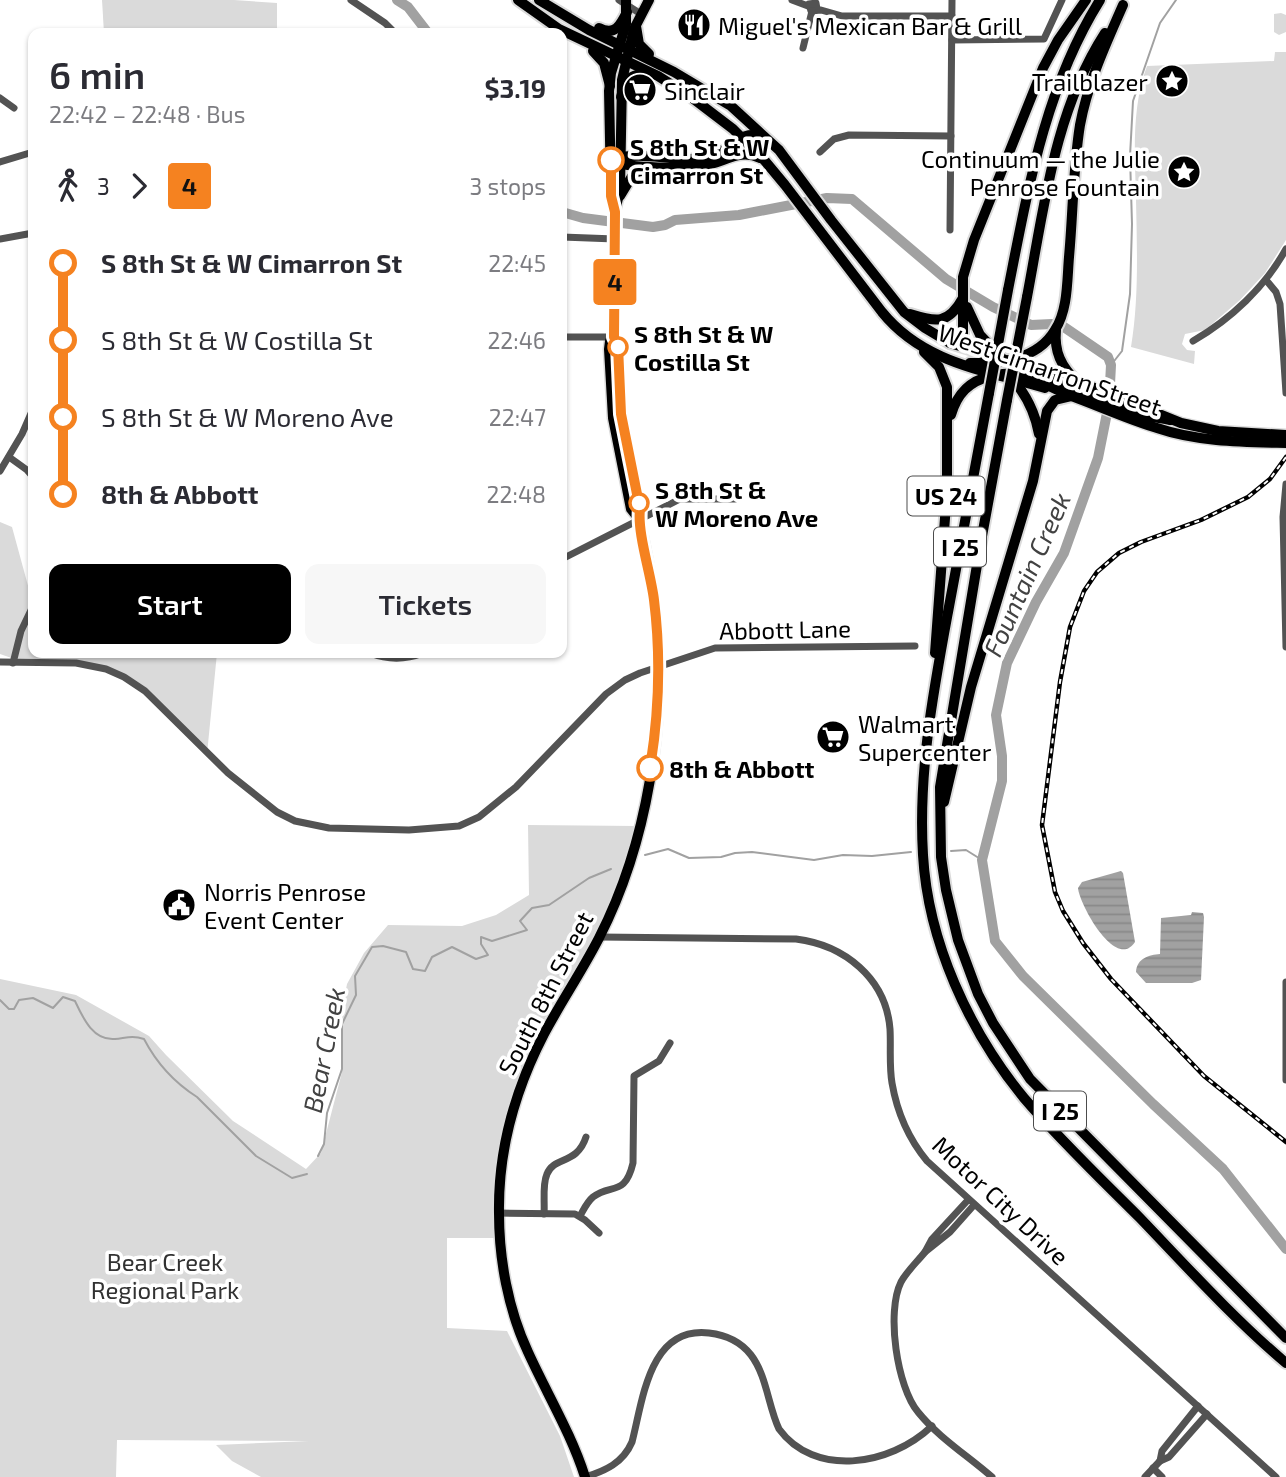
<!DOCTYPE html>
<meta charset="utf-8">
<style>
:root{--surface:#fff;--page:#f7f7f7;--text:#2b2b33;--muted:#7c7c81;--accent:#000}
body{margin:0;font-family:"Exo 2",sans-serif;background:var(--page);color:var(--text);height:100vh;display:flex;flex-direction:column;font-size:26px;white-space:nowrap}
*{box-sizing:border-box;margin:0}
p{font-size:23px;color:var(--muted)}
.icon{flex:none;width:38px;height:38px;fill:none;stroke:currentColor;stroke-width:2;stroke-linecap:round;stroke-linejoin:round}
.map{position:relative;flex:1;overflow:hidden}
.drawer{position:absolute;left:28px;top:28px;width:539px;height:630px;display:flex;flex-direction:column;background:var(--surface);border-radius:14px;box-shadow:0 2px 5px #0004}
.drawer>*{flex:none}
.badge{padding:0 14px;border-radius:5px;font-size:24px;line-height:46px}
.map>.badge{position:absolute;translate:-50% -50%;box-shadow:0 0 0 4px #fff}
.legs{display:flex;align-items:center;gap:10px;height:77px;padding:0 21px;font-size:23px}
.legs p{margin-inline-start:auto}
.headline{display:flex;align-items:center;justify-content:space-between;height:119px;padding:0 21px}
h1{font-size:38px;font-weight:600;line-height:52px}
.primary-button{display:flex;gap:14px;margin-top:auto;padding:14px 21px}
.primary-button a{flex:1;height:80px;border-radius:14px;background:var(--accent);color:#fff;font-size:28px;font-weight:600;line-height:80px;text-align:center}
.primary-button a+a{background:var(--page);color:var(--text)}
ul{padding:0 21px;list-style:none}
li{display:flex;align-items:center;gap:24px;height:77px;font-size:26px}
li i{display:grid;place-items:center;width:10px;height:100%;margin:0 9px;background:currentColor}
li i::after{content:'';width:18px;height:18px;margin:-9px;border:5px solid;border-radius:50%;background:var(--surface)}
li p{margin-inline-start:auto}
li:first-child i{background:linear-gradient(#0000 50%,currentColor 0)}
li:last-child i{background:linear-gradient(currentColor 50%,#0000 0)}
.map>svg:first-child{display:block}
.green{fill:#dadada}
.water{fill:url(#water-rules)}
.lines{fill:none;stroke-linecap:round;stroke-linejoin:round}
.stream{stroke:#a1a1a1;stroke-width:2}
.river{stroke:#a1a1a1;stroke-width:10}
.major-casing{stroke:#dbdbdb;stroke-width:13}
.highway-casing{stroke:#dbdbdb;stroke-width:14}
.minor{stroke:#535353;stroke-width:7}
.major{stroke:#000;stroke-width:10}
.highway{stroke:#000;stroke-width:10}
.rail-casing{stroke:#000;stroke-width:4.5}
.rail{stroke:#fff;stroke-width:2;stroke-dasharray:5;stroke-linecap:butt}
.highway-bridge-casing{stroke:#dbdbdb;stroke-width:14;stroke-linecap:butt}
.highway-bridge{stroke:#000;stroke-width:10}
.line-1-casing{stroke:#fff;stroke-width:16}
.line-1{stroke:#f58220;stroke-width:10}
.stop-1-dot{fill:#fff;stroke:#f58220;stroke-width:3.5}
.labels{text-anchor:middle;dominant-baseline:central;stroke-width:7;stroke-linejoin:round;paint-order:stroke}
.shield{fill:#fff;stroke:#4c4c4c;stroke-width:2}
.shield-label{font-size:23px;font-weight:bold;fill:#000}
.poi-label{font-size:24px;fill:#000;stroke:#fff;text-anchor:start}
.stop-label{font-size:24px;font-weight:bold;fill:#000;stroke:#fff;text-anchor:start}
.street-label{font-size:24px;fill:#000;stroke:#fff}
.park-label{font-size:24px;fill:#313131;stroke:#fff}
.water-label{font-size:26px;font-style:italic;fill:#424242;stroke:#fff}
</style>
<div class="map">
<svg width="1286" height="1477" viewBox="0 0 1286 1477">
<defs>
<pattern id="water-rules" width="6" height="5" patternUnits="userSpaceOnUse" patternTransform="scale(1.75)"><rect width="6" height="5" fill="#a1a1a1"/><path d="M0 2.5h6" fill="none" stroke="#898989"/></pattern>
</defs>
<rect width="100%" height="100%" fill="#fff"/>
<g class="green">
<polygon points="102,0 234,0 277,3 277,33 104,33"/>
<polygon points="1281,13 1286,15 1286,32 1279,35 1274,32 1274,14"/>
<path d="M1275 52H1286V240L1265 273 1240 300 1205 330 1185 334 1182 344 1187 350 1195 351 1194 364 1131 347C1139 299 1137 249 1136 200 1135 155 1131 109 1147 66L1274 61Z"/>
<polygon points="0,522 12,527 30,593 33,595 33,653 217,653 207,754 145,691 124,677 87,664 26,663 0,654"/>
<path d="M528 825 636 826C626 862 614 897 597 930 575 973 545 1011 527 1055 501 1115 493 1173 498 1238H447V1328L507 1331 560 1436 574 1477H261L232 1461 216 1445 309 1441 117 1440 116 1477H0V979L76 995 149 1036 166 1055 233 1121 306 1169 321 1153 342 1072V1010L347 984 364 953 388 925 462 926 496 915 529 895Z"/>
</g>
<g class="water">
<path d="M1121 871 1123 873 1135 942C1116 971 1080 906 1078 888L1082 882Z"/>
<path d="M1192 912 1203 913 1204 917 1201 980 1192 983H1146L1136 972C1137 958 1149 955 1160 954L1161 918 1191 915Z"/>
</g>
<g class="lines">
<g class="stream">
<polyline points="1111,365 1122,351 1130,294 1132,224 1130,156 1133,101 1160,23 1176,0"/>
<polyline points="951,851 966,850 982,860"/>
<polyline points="645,855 668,849 689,858 721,857 735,853 752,852 814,860 843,855 872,856 911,852"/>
<path d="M0 1000 9 1009H14L19 1000 33 998 53 1008 63 997 75 1001C83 1018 93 1041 115 1039 126 1038 132 1035 144 1039 156 1062 175 1083 197 1097L256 1156 292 1178 307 1174"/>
<polyline points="318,1156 324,1144 327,1113 342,1069 342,1024 356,995 355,976 372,947 383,946 406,952 413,969 425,971 432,957 452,947 476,959 488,955 481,944 481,937 492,941 527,930 520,921 532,908 549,905 589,878 611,869"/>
</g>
<g class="river">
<polyline points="397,0 408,7 428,33"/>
<polyline points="562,212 583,218 653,227 665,225 675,220 739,215 827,198 852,199 946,279 993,307 1031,325 1052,324 1064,327 1108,357 1111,365 1109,403 1098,458 1064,553 1036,602 1007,663 996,715 1002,756 1002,781 982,860 995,941 1023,976 1153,1104 1223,1169 1286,1249"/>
</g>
<defs>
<g id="major">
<path d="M615 159C646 149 684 167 715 154 732 146 744 128 764 138"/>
<path d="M615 162C628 168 687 169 702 166 724 163 739 148 760 158"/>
<polyline points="620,196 634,173 647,169"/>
<polyline points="614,208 611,189 609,91 611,73 626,24 626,0"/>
<polyline points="614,337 610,341 609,349 613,418 631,509 639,519"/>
<polyline points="1009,361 1062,375 1181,423 1218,431 1286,435"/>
<polyline points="1013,379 1045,388"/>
<path d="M1066 394C1097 405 1127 419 1157 428 1198 442 1244 442 1286 443"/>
<path d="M585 1477C571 1433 547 1394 528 1352 508 1309 499 1259 499 1213 498 1150 515 1090 544 1034 561 1002 582 971 599 938 648 842 666 724 656 618 653 584 646 551 639 519L640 509 621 411 618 347 614 337 615 212 620 189 622 80 634 29 649 0"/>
</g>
<g id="highway">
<path d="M518 0 559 29 658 76 691 97 733 129 765 161 785 185 882 312C915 353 963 367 1013 379"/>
<polyline points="539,0 589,30 674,72 731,106 779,150 831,220 904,312 925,328 950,343 1009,361"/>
<polyline points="636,26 639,44 649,54"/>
<path d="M599 28C615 36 620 26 627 12"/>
<polyline points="593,51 604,63 610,86"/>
<path d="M621 97C625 81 630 72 648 75"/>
<path d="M1008 290C1028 189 1045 88 1100 0"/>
<path d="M1027 297C1044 208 1054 112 1105 33"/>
<polyline points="967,307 980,335 1001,357"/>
<path d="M910 314C936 322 948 325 963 298"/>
<path d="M1056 330C1054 352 1061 366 1077 382"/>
<polyline points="950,343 960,339 963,334 963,277 974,240 1043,68 1058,40 1086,0"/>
<polyline points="924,352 939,367 947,387 947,491 935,653"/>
<path d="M970 363C1000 364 1038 359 1055 330 1068 310 1067 281 1069 257 1073 214 1073 168 1080 125 1088 82 1106 44 1123 5"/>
<path d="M1009 375C1025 392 1035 412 1039 434"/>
<polyline points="1034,379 1064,393"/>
<path d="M989 393C975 466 962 539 948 612 933 693 918 773 923 855 928 942 969 1031 1024 1098 1060 1140 1101 1179 1140 1218 1187 1267 1234 1319 1286 1363"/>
<polyline points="1007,400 980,547 940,787 941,857 946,890 958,940 978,994 993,1023 1030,1079 1286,1338"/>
<path d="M951 415C957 394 969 381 991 376 1046 363 1089 399 1139 414 1149 417 1160 418 1170 420"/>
<polyline points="944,802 971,687 1033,481 1047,411 1055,400 1072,396"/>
</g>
</defs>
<use href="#major" class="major-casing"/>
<use href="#highway" class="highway-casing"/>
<g class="minor">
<polyline points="351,0 385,23 395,33"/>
<polyline points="619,0 641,14"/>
<polyline points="792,0 808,6"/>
<polyline points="817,9 816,3 809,4 811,11 821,10 842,16 952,16"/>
<polyline points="952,40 1044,39 1062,0"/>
<polyline points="803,48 812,11"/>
<polyline points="0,98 14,108"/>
<polyline points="820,152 834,139 849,135 951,136"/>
<polyline points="0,162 33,152"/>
<polyline points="950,230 952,0"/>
<polyline points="562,237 615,239"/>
<polyline points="0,239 33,233"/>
<polyline points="1266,280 1276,292 1280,304 1286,393"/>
<polyline points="562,337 614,337"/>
<path d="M1193 341C1231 319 1265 287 1286 249"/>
<polyline points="9,457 27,470 33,477"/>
<polyline points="0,471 22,434 33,409"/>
<polyline points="1286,484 1283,517 1286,647"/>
<polyline points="562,559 680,499 735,499"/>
<path d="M370 653C388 660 405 660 423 653"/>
<polyline points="0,662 76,663 106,669 124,677 145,691 228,773 277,812 295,821 329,828 409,830 459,826 479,817 516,787 606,694 625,680 640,673 715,648 915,646"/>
<polyline points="13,663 21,631 33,606"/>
<path d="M599 937 796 939C844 945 886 978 890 1029 891 1047 889 1065 892 1083 897 1112 908 1138 927 1161L1276 1477"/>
<polyline points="1286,982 1286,1080"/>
<polyline points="968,1200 932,1239 925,1252 950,1232 974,1205"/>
<polyline points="498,1213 575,1214 585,1220 599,1233"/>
<path d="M544 1214C545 1202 542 1185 547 1174 554 1156 577 1165 586 1137"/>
<path d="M580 1216C584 1209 587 1202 593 1197 611 1183 625 1197 633 1163L634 1076 659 1061 670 1043"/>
<path d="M925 1252C917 1262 907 1271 901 1282 886 1312 897 1387 918 1412 938 1437 968 1456 992 1477"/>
<polyline points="1160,1461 1169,1457 1207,1414"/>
<polyline points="1153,1468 1162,1477"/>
<path d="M585 1477C605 1471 623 1463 632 1442 643 1400 649 1326 709 1333 726 1335 741 1342 751 1355 767 1376 768 1406 779 1429 814 1477 889 1467 932 1426"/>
<polyline points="1145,1477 1160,1461 1162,1451 1198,1406"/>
</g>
<use href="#major" class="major"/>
<use href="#highway" class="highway"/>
<defs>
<polyline id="rail" points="1286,457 1270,479 1248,497 1201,520 1141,542 1119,553 1097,572 1084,591 1070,627 1060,682 1042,825 1055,892 1063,911 1083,943 1111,979 1204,1076 1286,1142"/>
</defs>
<use href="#rail" class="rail-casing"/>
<use href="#rail" class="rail"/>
<defs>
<g id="highway-bridge">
<polyline points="989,393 1008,290"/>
<polyline points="1007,400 1027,297"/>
</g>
</defs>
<use href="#highway-bridge" class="highway-bridge-casing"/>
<use href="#highway-bridge" class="highway-bridge"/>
</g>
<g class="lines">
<defs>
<path id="line-1" d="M611 160V196L615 212 614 337 618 346 621 414 640 509C637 533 651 574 654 600 661 656 659 713 650 768"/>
</defs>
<use href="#line-1" class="line-1-casing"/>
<use href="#line-1" class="line-1"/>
</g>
<defs>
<symbol id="restaurant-disc" viewBox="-11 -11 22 22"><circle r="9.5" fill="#000" stroke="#fff"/><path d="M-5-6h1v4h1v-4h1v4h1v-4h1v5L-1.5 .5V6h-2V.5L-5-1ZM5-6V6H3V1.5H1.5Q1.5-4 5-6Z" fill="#fff"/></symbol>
<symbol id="sight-disc" viewBox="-11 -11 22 22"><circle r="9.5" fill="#000" stroke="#fff"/><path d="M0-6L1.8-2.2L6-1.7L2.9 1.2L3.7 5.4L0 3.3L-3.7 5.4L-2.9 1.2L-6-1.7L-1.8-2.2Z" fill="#fff"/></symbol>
<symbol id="supermarket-disc" viewBox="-11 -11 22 22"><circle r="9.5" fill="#000" stroke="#fff"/><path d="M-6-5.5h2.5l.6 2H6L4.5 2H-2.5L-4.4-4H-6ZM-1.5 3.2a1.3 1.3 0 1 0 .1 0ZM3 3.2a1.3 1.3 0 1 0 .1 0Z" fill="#fff"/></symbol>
<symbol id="civic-disc" viewBox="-11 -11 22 22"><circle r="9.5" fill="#000" stroke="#fff"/><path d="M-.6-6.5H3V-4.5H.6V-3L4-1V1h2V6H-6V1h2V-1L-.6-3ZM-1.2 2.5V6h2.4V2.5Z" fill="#fff"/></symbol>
</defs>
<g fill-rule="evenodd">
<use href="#restaurant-disc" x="675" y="6" width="38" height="38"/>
<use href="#sight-disc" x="1153" y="62" width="38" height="38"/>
<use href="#supermarket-disc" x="621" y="71" width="38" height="38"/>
<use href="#sight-disc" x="1165" y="153" width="38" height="38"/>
<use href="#supermarket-disc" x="814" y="718" width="38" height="38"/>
<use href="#civic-disc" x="160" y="886" width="38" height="38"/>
</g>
<g class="stop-1-dot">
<circle cx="611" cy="160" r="12"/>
<circle cx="618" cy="347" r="9"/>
<circle cx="639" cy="503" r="9"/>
<circle cx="650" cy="768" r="12"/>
</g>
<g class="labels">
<g class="shield">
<rect x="907.5" y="476.5" width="77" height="39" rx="5"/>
<rect x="934" y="527.5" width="52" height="39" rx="5"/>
<rect x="1034" y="1091.5" width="52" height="39" rx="5"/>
</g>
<g class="shield-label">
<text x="946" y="496">US 24</text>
<text x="960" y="547">I 25</text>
<text x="1060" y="1111">I 25</text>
</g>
<g class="poi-label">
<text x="718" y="25">Miguel's Mexican Bar &amp; Grill</text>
<text x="1148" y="81" text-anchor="end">Trailblazer</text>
<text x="664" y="90">Sinclair</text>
<text x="1160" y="158" text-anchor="end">Continuum — the Julie<tspan x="1160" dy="28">Penrose Fountain</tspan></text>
<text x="858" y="723">Walmart<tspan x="858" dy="28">Supercenter</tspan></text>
<text x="204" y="891">Norris Penrose<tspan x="204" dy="28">Event Center</tspan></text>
</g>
<g class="stop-label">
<text x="630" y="146">S 8th St &amp; W<tspan x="630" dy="28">Cimarron St</tspan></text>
<text x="634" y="333">S 8th St &amp; W<tspan x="634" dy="28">Costilla St</tspan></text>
<text x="655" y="489">S 8th St &amp;<tspan x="655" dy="28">W Moreno Ave</tspan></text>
<text x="669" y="768">8th &amp; Abbott</text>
</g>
<g class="street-label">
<text transform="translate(1050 369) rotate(19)">West Cimarron Street</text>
<text transform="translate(785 629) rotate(-1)">Abbott Lane</text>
<text transform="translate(545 993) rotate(-63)">South 8th Street</text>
<text transform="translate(1001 1200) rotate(43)">Motor City Drive</text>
</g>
<g class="park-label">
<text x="165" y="1261">Bear Creek<tspan x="165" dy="28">Regional Park</tspan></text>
</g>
<g class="water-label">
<text transform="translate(1026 574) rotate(-66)">Fountain Creek</text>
<text transform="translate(323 1050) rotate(-79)">Bear Creek</text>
</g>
</g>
</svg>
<b class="badge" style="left:615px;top:282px;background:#f58220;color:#111">4</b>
<section class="drawer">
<div class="headline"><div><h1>6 min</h1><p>22:42 – 22:48 · Bus</p></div><b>$3.19</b></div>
<div class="legs"><svg class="icon" aria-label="walk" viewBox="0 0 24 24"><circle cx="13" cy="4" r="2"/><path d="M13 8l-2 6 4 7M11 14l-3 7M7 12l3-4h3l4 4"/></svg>3<svg class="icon" aria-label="forward" viewBox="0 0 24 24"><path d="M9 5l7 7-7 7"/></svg><b class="badge" style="background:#f58220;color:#111">4</b><p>3 stops</p></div>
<ul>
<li><i style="color:#f58220"></i><b>S 8th St &amp; W Cimarron St</b><p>22:45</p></li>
<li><i style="color:#f58220"></i><span>S 8th St &amp; W Costilla St</span><p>22:46</p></li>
<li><i style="color:#f58220"></i><span>S 8th St &amp; W Moreno Ave</span><p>22:47</p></li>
<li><i style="color:#f58220"></i><b>8th &amp; Abbott</b><p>22:48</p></li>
</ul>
<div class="primary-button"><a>Start</a><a>Tickets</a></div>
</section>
</div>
